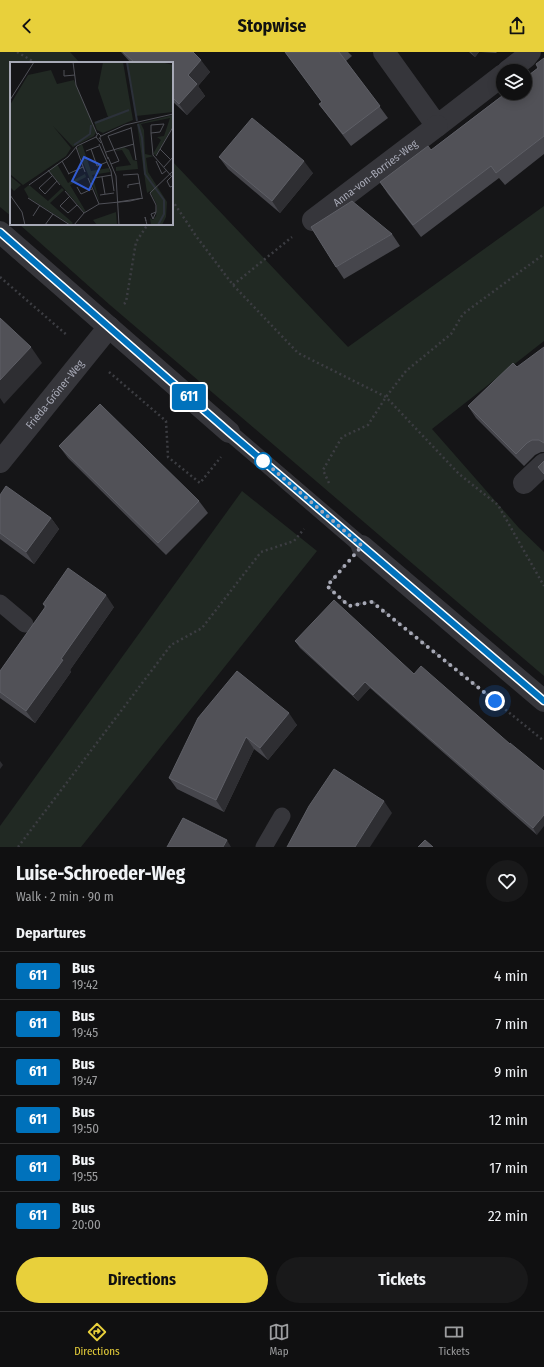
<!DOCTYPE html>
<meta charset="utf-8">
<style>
:root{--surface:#101011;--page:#19191a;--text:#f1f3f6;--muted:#9c9d9f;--line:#303031;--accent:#e8d03b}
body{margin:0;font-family:"Fira Sans Condensed",sans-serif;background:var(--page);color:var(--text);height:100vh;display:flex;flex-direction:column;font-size:15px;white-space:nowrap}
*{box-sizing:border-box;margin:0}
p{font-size:13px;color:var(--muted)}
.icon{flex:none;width:22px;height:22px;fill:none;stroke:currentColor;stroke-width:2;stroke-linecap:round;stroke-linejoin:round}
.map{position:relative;height:795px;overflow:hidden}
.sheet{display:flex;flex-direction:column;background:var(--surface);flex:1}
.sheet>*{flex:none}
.badge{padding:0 8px;border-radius:3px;font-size:14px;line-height:26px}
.controls{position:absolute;left:496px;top:12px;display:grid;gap:8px}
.controls a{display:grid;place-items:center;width:36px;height:36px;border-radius:50%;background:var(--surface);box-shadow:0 2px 10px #0003,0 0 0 1px var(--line);font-size:20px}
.you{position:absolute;width:20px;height:20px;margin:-10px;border:3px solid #fff;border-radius:50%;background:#1a73e8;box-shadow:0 0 0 6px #1a73e833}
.map>.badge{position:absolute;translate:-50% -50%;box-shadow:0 0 0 2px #fff}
h2{padding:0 16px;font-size:15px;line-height:36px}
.round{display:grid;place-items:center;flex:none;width:42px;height:42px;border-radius:21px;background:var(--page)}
.head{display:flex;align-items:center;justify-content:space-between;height:68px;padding:0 16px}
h1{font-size:19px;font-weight:700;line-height:30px}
.button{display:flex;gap:8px;margin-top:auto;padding:8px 16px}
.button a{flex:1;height:46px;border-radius:24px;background:var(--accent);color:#111;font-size:16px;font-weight:700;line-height:46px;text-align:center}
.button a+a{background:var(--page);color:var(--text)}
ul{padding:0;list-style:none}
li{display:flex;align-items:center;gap:12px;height:48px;padding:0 16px;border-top:1px solid var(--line)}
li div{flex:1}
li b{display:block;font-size:15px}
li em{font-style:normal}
li .badge{min-width:44px;font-weight:700;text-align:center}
header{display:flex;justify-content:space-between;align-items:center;height:52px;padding:0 16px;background:var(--accent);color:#111;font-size:18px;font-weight:700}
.tabs{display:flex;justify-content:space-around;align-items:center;height:56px;border-top:1px solid var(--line);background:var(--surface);font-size:11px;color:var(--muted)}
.tabs a{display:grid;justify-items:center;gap:2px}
.tabs .active{color:var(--accent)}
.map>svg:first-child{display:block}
.green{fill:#212923}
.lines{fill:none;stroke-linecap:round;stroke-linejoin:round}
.path{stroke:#3c3d42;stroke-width:2.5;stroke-dasharray:2 3;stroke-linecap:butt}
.lane{stroke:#36363b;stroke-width:17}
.street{stroke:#36363b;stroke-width:22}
.wall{fill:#46464c}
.shaded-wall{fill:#2e2e32}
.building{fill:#515157;stroke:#5e5f66}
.line-casing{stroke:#fff;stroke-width:9}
.line{stroke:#0072bc;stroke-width:6}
.walk{stroke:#a7a9b6;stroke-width:4;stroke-dasharray:0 7.2}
.stop-dot{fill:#fff;stroke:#0072bc;stroke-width:2}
.labels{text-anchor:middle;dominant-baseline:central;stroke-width:4;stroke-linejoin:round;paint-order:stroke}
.street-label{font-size:11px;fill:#a7a9b6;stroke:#101012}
.inset-river{fill:none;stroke:#2c313a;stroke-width:2}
.inset-road{fill:none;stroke:#4f5057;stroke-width:1}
.view{fill:#325cd3;fill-opacity:0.15;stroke:#325cd3;stroke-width:2}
.inset-edge{fill:none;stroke:#a7a9b6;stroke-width:2}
</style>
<header><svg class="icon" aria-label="back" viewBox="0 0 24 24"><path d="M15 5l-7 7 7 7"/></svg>Stopwise<svg class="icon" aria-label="share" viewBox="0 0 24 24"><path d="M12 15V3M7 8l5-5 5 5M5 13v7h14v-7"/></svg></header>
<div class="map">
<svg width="544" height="795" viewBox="0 0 544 795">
<rect width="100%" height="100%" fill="#151517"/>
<g class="green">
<polygon points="0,0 70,0 80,11 11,11 11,164 0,155"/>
<polygon points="172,109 348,295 544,154 544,289 432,377 519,476 544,500 544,624 110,253 19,172 172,172"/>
<polygon points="242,439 317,499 81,795 0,795 0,774"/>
</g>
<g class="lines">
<g class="path">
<polyline points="17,0 36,11"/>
<polyline points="172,148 196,184 233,233 298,301 386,345 459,422 498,453 544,534"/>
<polyline points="0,225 68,284"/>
<polyline points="233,233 292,185"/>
<polyline points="124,252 126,250 136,190 148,172"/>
<polyline points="109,320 166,369 168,405 200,431 221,405"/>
<polyline points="329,431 323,418 342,385 368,373 386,345 406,319 451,282 463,262 544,202"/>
<polyline points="343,515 327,534 349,554 372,549 544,689"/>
<polyline points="18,795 171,593 202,576 261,500 294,489 304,477"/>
</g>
<g class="lane">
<polyline points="229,380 362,494"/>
<polyline points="0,551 25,572"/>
<polyline points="264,795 282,764"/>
</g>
<g class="street">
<polyline points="384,0 437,74 503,23"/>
<polyline points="508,19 526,5 530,0"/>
<path id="s1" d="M313 168 437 74"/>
<polyline points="0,180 229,380"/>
<path id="s2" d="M0 410 109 275"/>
<polyline points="524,431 544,412"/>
<polyline points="362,494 544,649"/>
</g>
</g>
<g class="wall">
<polygon points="121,0 193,0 210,20 198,34 205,44 187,63 172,49 172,11 131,11"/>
<polygon points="285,0 348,0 352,4 346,9 388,66 351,94 328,64 319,52 322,50"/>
<polygon points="469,0 479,0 475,5"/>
<polygon points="481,0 496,0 497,1"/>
<polygon points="544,6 544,102 505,133 499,126 421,185 388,142 380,130 431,98 538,16"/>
<polygon points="219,105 313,121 280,161 228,117"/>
<polygon points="392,182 400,194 344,227 336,215"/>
<polygon points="544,295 544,400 541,400 535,403 524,414 476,366 468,354"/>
<polygon points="59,394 199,449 208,461 166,503 68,406"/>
<polygon points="0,443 51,466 59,477 34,512 0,487"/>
<polygon points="43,552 114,555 70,618 71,620 35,671 0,646 0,619 45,556"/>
<polygon points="295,589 414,622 510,692 537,783 370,636 358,649 300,596"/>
<polygon points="237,619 297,673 268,708 254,697 224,760 177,737 169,726"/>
</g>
<g class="shaded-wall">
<polygon points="471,0 479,0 475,5"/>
<polygon points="201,8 210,20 198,34 205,44 187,63 179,52 188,23"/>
<polygon points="304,109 313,121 280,161 272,149"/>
<polygon points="31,295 42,311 4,352 0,346 0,328"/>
<polygon points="51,466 59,477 34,512 26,500"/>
<polygon points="106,543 114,555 70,618 71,620 35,671 26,659 61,607"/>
<polygon points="365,630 370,636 358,649 353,643"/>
<polygon points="289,661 297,673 268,708 260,696"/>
<polygon points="246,685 254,697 224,760 216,748"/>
<polygon points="0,709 3,713 0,717"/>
<polygon points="384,749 392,761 370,795 355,795"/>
<polygon points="544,763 544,774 537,783 533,776"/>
<polygon points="227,788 231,795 223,795"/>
</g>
<g class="building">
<polygon points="123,0 193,0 201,8 188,23 197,32 179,52 172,45 172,11 135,11"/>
<polygon points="285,0 339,0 380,54 343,82 319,52 322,50"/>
<polygon points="544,6 544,84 496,121 491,114 413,173 380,130 428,94 431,98 506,41 525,41 525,26 538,16 536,12"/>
<polygon points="252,66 304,109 272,149 219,105"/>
<polygon points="352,149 392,182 336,215 311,175"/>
<polygon points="0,266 31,295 0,328"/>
<polygon points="544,295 544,391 539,388 532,388 527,391 516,402 468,354 513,311 517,315"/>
<polygon points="100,352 199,449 158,491 59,394"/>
<polygon points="544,409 544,422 538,415"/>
<polygon points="6,434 51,466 26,500 0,481 0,443"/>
<polygon points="68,516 106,543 61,607 63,608 26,659 0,640 0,619 46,554 43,552"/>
<polygon points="334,548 414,622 421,614 510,692 510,691 544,719 544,763 533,776 365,630 353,643 295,589"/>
<polygon points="237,619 289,661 260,696 246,685 216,748 169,726 198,666"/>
<polygon points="334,717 384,749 355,795 287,795 309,754"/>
<polygon points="183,766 227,788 223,795 167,795"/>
<polygon points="425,788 433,795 418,795"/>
</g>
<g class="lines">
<defs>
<polyline id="line" points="0,180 229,380 544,649"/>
</defs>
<use href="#line" class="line-casing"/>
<use href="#line" class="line"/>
<polyline class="walk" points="263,409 260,406 362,494 327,534 349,554 372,550 495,649"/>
</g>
<circle class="stop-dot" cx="263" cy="409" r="8"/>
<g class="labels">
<g class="street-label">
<text stroke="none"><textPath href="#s1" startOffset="78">Anna-von-Borries-Weg</textPath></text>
<text stroke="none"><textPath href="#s2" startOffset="87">Frieda-Gröner-Weg</textPath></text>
</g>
</g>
<g transform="translate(10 10)">
<rect width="163" height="163" fill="#151517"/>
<path d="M93 0H113L123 58 93 71 87 68 84 60 98 55 88 26ZM117 0H151L163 3V50L126 54ZM41 8 47 22 64 18 86 70 84 74 63 85 43 64 61 86 56 94 13 123 0 112V43L18 13ZM163 53V64L146 93 143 92 151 78 147 75 154 74 160 56 131 62 134 68 135 92 144 94 136 96 138 110 157 140 156 155 152 163H141L140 156 143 158 146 154 147 143 140 129 137 131 127 62ZM72 82 81 109 99 106 100 110 82 113 90 141 67 86ZM114 85 119 88 123 98 127 99 128 107 106 109V105L121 103 112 88 105 89ZM47 102 58 121 75 112 76 115 60 123 76 150H74L39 109ZM0 114 11 123 4 129 0 125ZM19 123 38 139 52 126 54 128 40 141 63 161 61 163 19 136 14 127ZM106 150 107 163H87L83 158Z" fill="#212923"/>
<path class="inset-river" d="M117 0 127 59M85 61 119 48M128 62 132 76 135 112 154 138V152L148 163M64 83 80 72 81 63"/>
<path class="inset-road" d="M63 0 66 23 87 72M54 8V14L65 13M0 38 24 0M121 65 126 98M141 71 150 70 154 62 141 63V71L143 93 163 116M91 74 115 63 163 52M90 76 98 97M89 77 91 74 88 71 86 75 91 81M89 82 101 109 104 129M66 85 75 110M81 87 87 104 97 100M150 87 161 98M76 89 89 84M96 90 124 82M146 94 163 65M98 95 106 114 109 163M52 99 59 112M146 99 152 112 157 108M101 102 109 99 98 74 121 66M154 105 163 95M38 108 50 123M58 112 73 105M113 113 128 112 132 135M42 114 29 126 35 132 47 119M162 114 157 119 160 125 163 124M92 115 95 132M78 116 89 142M84 116 102 113M19 123 58 95 67 84 86 75M67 125 71 132 82 127M118 126V123L130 121M55 129 74 151M0 133 12 150 15 163M90 133 104 131M60 134 50 144 58 151 67 143M18 136 60 163M146 150 141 152 143 157 146 150V143L140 131 163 109M23 154 30 143M136 159 135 155 137 163M35 163 43 152M64 163 74 151 89 142 120 139 133 136 108 140"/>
<path class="view" d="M74 95 91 103 79 128 62 119Z"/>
<rect width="163" height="163" class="inset-edge"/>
</g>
</svg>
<div class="controls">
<a><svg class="icon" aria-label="layers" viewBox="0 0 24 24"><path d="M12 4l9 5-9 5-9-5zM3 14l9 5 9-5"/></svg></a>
</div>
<div class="you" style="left:495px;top:649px"></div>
<b class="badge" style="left:189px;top:345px;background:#0072bc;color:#fff">611</b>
</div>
<section class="sheet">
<div class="head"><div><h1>Luise-Schroeder-Weg</h1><p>Walk · 2 min · 90 m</p></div><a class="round"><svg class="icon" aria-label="heart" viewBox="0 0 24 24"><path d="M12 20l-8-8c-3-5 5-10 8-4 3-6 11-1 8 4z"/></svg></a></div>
<h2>Departures</h2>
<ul>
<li><span class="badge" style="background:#0072bc;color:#fff">611</span><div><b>Bus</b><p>19:42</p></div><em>4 min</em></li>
<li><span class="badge" style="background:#0072bc;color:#fff">611</span><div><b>Bus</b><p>19:45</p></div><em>7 min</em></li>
<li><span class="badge" style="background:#0072bc;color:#fff">611</span><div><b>Bus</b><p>19:47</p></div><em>9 min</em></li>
<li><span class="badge" style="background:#0072bc;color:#fff">611</span><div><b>Bus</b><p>19:50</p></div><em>12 min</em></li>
<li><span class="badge" style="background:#0072bc;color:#fff">611</span><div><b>Bus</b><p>19:55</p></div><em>17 min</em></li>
<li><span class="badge" style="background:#0072bc;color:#fff">611</span><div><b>Bus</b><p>20:00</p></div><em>22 min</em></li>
</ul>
<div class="button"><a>Directions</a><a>Tickets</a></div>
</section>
<nav class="tabs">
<a class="active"><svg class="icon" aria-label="directions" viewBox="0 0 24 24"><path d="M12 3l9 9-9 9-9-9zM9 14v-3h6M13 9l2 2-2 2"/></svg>Directions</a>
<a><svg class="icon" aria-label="map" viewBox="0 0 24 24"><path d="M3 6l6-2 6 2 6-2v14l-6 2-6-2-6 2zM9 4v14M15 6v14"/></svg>Map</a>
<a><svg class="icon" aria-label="tickets" viewBox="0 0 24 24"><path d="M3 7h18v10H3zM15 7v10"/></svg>Tickets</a>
</nav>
